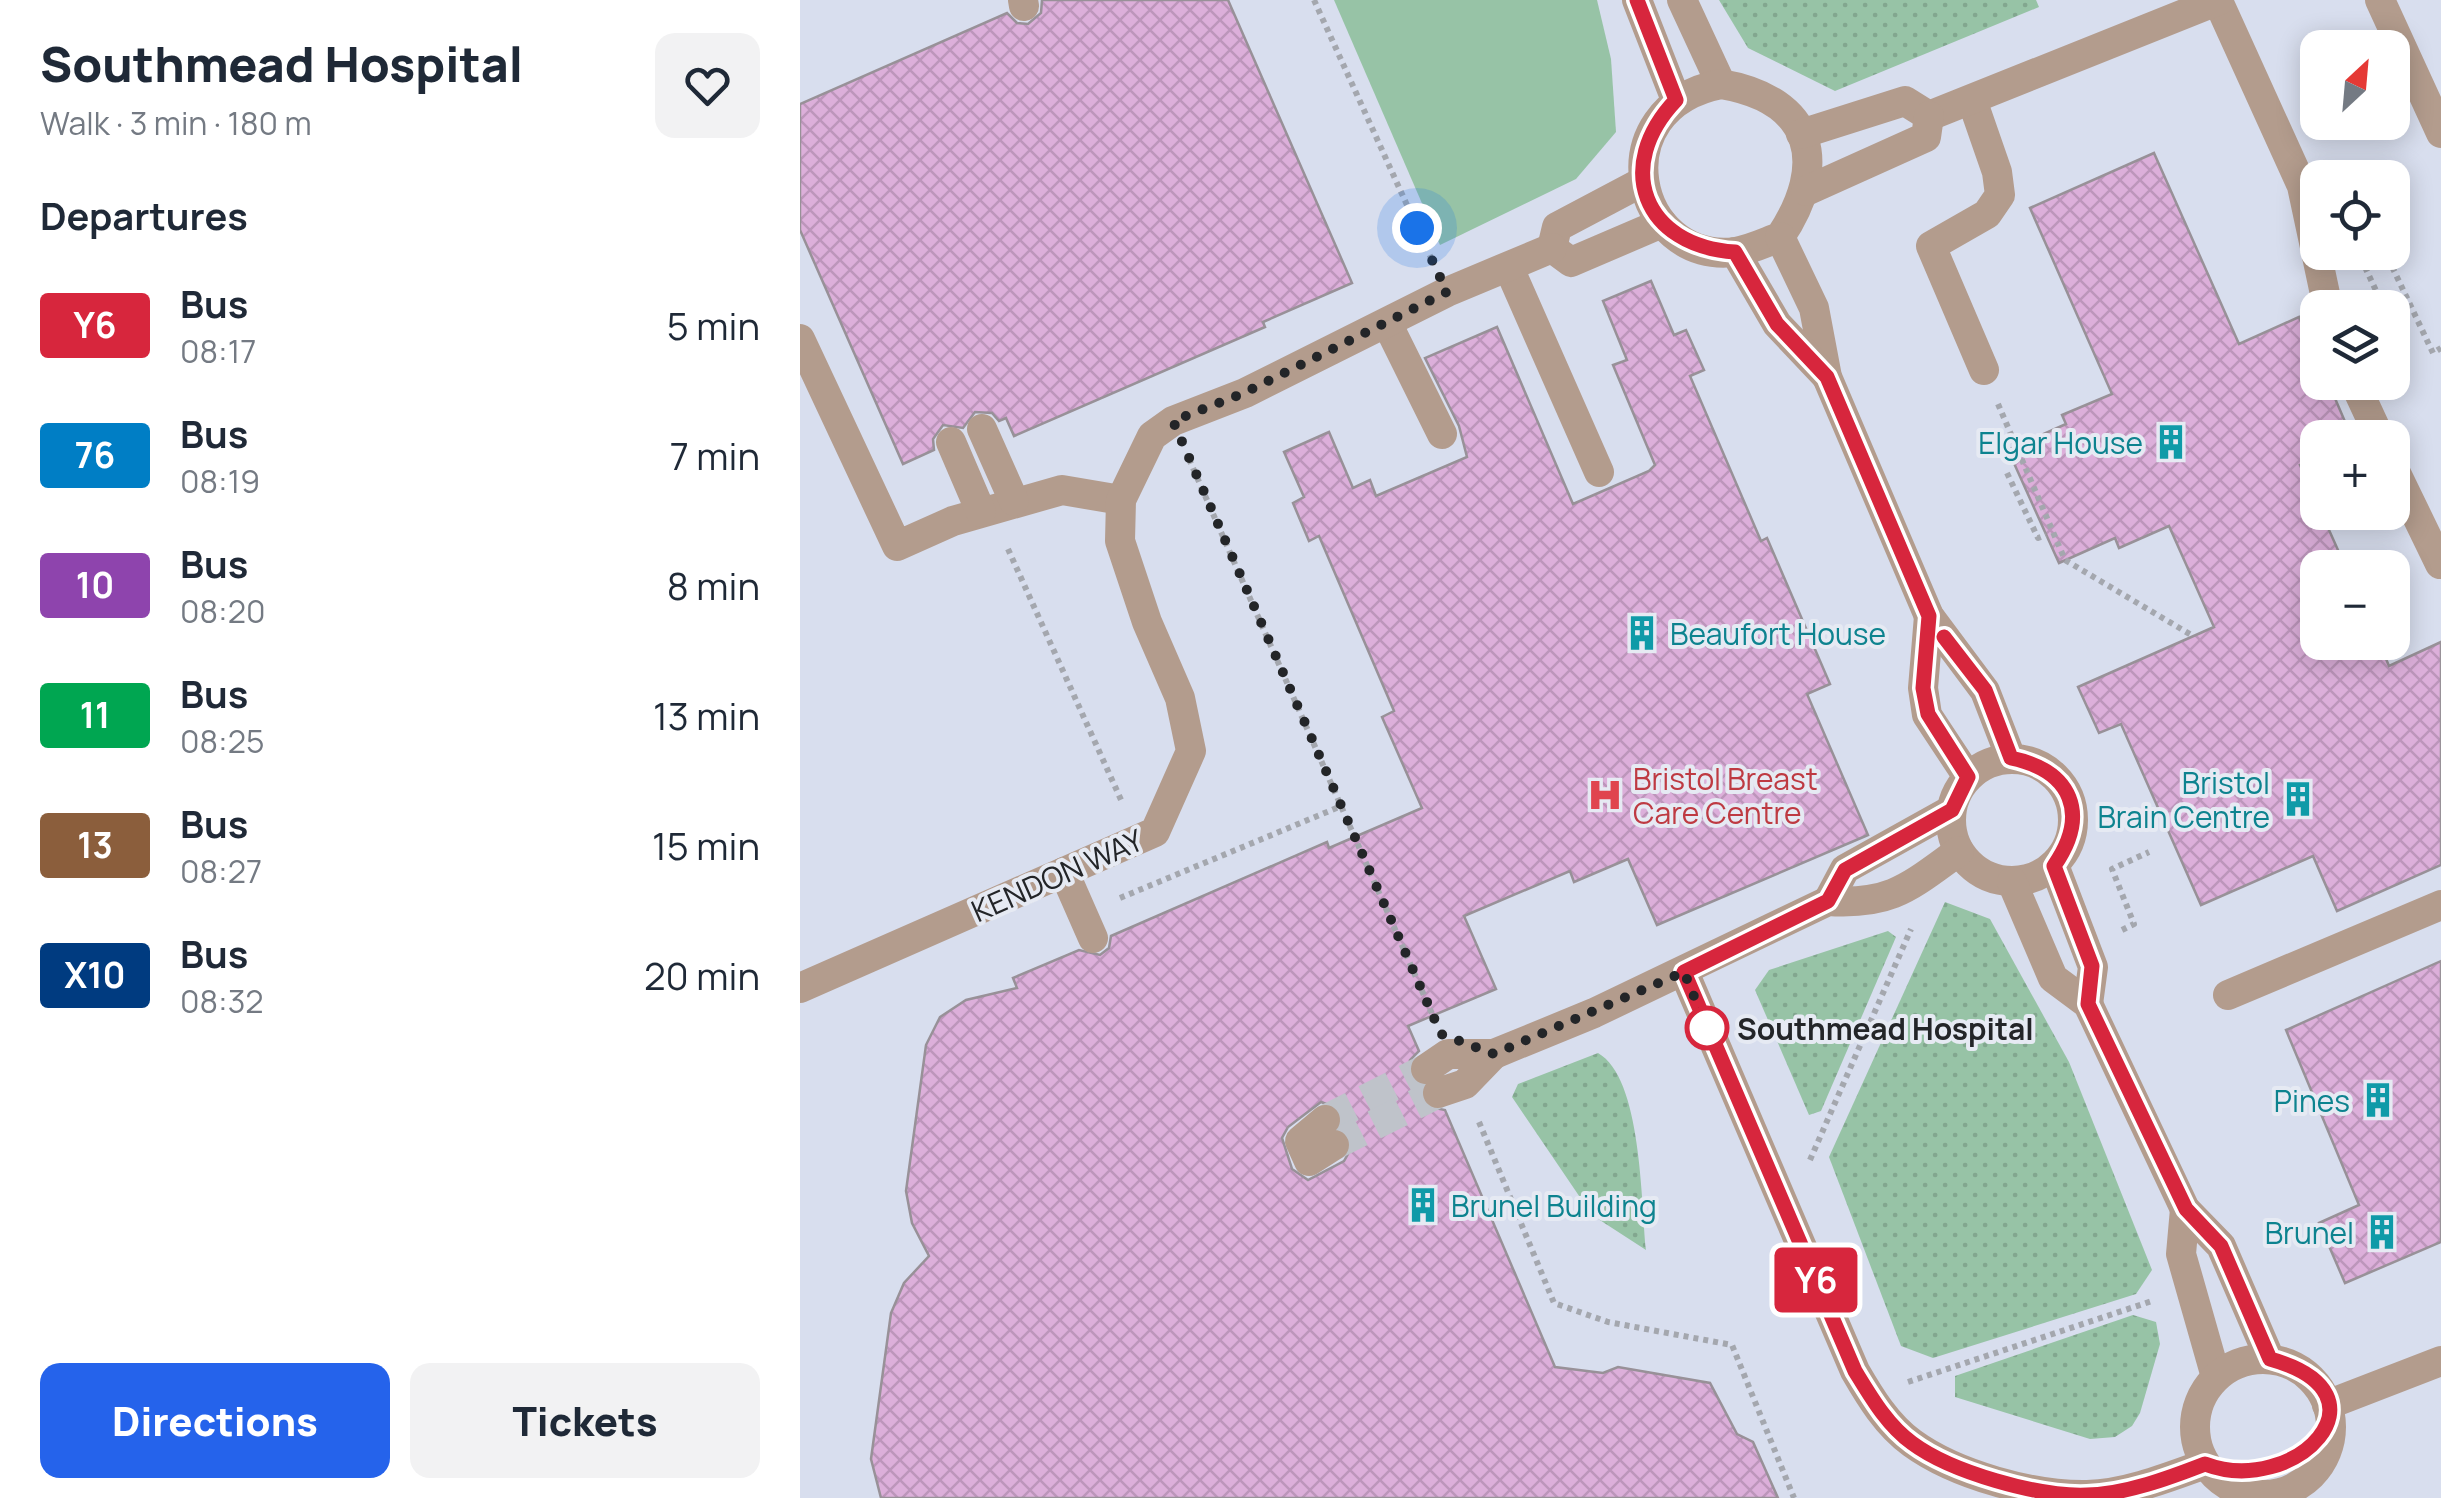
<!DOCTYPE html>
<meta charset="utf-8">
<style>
:root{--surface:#fff;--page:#f2f2f3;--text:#1f2937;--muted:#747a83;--accent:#2563eb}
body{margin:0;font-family:Manrope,sans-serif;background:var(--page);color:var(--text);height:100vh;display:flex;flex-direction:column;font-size:38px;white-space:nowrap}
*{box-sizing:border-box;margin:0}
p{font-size:32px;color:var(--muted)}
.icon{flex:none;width:55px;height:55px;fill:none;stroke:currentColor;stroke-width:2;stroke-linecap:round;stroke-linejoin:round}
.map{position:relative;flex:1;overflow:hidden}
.sheet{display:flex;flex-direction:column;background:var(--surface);width:800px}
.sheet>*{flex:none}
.badge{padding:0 20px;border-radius:8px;font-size:35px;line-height:65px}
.needle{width:65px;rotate:26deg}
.fabs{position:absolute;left:1500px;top:30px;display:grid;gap:20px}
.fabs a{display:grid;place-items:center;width:110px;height:110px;border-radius:20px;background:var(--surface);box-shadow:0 5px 25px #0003;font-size:50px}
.you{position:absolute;width:50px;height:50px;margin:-25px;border:8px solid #fff;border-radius:50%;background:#1a73e8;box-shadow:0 0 0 15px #1a73e833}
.map>.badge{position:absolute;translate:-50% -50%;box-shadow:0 0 0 5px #fff}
h2{padding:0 40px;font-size:38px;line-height:90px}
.round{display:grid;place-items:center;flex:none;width:105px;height:105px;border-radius:20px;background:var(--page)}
.head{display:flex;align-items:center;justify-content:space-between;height:170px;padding:0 40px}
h1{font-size:48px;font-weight:800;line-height:75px}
.primary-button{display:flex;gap:20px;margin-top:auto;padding:20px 40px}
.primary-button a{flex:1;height:115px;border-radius:20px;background:var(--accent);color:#fff;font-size:40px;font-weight:800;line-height:115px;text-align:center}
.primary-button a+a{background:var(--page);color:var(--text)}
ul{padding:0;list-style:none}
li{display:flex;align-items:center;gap:30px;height:130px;padding:0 40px}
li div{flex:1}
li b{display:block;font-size:38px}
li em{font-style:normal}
li .badge{min-width:110px;font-weight:700;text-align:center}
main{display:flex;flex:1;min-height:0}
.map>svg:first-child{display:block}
.built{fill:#d8deee;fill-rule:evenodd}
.grass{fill:url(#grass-dots)}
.park{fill:#97c3a6}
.building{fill:url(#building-cross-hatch);stroke:#989198;stroke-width:2.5;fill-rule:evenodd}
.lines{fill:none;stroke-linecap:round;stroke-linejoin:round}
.minor-tunnel{stroke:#bfc3ca;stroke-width:30;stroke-dasharray:30 15;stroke-linecap:butt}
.path{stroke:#a4a7ae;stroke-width:6;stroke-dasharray:5 5;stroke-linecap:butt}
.minor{stroke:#b39c8d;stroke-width:30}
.line-casing{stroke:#fff;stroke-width:22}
.line{stroke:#d7263d;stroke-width:15}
.walk{stroke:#232528;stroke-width:10;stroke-dasharray:0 18}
.stop-dot{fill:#fff;stroke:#d7263d;stroke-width:5}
.labels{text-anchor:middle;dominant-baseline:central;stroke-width:8;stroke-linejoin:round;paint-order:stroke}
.culture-label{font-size:30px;fill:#0d838f;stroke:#e6eaf3;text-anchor:end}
.health-label{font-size:30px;fill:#be3a42;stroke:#e6eaf3;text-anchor:start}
.street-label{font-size:30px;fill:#232528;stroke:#e6eaf3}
.stop-label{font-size:30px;font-weight:bold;fill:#232528;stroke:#e6eaf3;text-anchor:start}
</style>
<main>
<section class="sheet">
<div class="head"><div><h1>Southmead Hospital</h1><p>Walk · 3 min · 180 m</p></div><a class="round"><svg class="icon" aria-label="heart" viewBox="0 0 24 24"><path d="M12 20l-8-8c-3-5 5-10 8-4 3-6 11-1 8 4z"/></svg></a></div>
<h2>Departures</h2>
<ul>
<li><span class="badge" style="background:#d7263d;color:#fff">Y6</span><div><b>Bus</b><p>08:17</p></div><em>5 min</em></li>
<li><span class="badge" style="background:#007ec5;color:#fff">76</span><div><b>Bus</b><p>08:19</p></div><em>7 min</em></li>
<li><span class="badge" style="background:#8e44ad;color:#fff">10</span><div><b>Bus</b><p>08:20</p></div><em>8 min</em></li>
<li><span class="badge" style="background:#00a651;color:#fff">11</span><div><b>Bus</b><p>08:25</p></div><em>13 min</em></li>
<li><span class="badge" style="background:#8b5e3c;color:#fff">13</span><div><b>Bus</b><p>08:27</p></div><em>15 min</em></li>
<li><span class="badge" style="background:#003b80;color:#fff">X10</span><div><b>Bus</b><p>08:32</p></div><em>20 min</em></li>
</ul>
<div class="primary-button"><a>Directions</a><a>Tickets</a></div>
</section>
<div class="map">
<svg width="1641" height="1498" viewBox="0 0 1641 1498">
<defs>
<pattern id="grass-dots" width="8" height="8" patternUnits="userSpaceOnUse" patternTransform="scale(2.5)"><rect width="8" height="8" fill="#97c3a6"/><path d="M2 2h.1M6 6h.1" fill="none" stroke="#82a78f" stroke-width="1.8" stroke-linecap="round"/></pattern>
<pattern id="building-cross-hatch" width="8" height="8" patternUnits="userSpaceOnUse" patternTransform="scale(2.5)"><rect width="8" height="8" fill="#dcafda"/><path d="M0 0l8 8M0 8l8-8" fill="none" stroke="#bc96bb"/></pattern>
</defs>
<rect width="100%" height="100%" fill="#e6eaf3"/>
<path class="built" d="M0 0H1641V1498H0ZM1518 48H1592V122H1518ZM1518 178H1592V252H1518ZM1518 308H1592V382H1518ZM1518 438H1592V512H1518ZM1518 568H1592V642H1518Z"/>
<g class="grass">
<polygon points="919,0 1236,0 1239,7 1035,91 948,48"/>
<polygon points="1145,902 1190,919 1269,1062 1352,1270 1336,1294 1133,1358 1101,1346 1029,1157"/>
<polygon points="1088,931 1096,937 1021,1111 1009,1115 955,990 969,970"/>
<path d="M798 1053C842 1078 841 1202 846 1250L792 1215 712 1097 718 1084Z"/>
<polygon points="1333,1315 1356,1322 1360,1344 1340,1413 1332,1426 1315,1437 1290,1439 1155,1397 1155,1376"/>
</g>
<polygon class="park" points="534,0 797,0 811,59 816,132 776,179 640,245"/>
<g class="building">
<polygon points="242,0 428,0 552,283 463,322 465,327 214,436 206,418 199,421 192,413 175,412 163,428 143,425 133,439 134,450 103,464 0,230 0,104 207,13 217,23 228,24 241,13"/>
<polygon points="1354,153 1439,344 1499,317 1518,359 1518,382 1528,382 1552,438 1518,438 1518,458 1500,465 1546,568 1518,568 1518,642 1579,642 1589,666 1641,642 1641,865 1537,911 1513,856 1401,905 1321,724 1299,733 1278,687 1414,627 1369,526 1319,548 1315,538 1259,563 1208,450 1266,424 1262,415 1312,394 1230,208"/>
<path d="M851 281 874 335 886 330 904 370 890 376 961 541 967 538 1030 684 1007 694 1068 835 857 925 828 859 774 882 770 871 664 916 696 989 608 1026 619 1051 610 1060 608 1071 621 1087 625 1106 645 1110 755 1367 803 1373 818 1367 910 1383 937 1434 953 1442 978 1498H81L71 1459 91 1313 104 1283 129 1256 112 1223 106 1191 126 1045 140 1017 166 1000 217 988 213 978 279 950 300 955 309 948 311 936 527 842 529 848 622 808 582 717 594 711 519 536 509 541 493 503 504 497 484 452 529 432 553 488 570 480 576 496 667 457 659 426 625 358 697 327 773 504 849 471 855 465 813 365 827 360 803 301ZM521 1102 540 1109 542 1128 553 1145 544 1161 508 1180 492 1169 482 1138 488 1127Z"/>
<polygon points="1641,961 1641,1242 1545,1283 1519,1223 1559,1205 1486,1030"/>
</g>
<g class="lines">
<g class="minor-tunnel">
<polyline points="525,1120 626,1069"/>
<polyline points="534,1145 638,1093"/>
</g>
<g class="path">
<polyline points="514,0 631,258"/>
<polyline points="1584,308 1565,267 1588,258 1633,353 1641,348"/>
<polyline points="1592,327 1592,328"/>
<polyline points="1198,404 1265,560 1393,636"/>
<polyline points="389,459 633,1016"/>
<polyline points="1207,473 1238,538 1246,535"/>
<polyline points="208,549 322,802"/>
<polyline points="320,898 539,807"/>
<polyline points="1322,930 1334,924 1312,869 1349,852"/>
<polyline points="679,1122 754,1303 808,1322 932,1345 994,1498"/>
<polyline points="1010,1160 1111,929"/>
<polyline points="1108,1382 1352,1301"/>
</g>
<g class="minor">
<polyline points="223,0 224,6"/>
<polyline points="837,0 876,100"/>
<polyline points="882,0 921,84"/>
<polyline points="1580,0 1641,133"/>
<polyline points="1418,1 1502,186 1528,308"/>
<path d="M921 84C1014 100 1029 164 980 237 966 242 950 250 935 252 834 264 799 108 921 84Z"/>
<polyline points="1172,100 1197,172 1200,195 1187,214 1131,246 1184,370"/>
<polyline points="1129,116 1419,0"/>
<polyline points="1001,134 1105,101 1129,116"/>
<polyline points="1006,191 1126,137 1129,116"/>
<polyline points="980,237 1014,308 1027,377 1129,616 1185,691 1211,758"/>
<polyline points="752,248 771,262 862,223"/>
<polyline points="752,248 757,227 842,182"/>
<polyline points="935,252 977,324 1027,377"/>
<polyline points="709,268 799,472"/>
<polyline points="588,325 642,434"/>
<polyline points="0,339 97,546 153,521 262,490 321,500"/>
<polyline points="1554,382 1580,438"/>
<polyline points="182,429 214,501"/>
<polyline points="151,442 181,512"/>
<polyline points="1592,465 1640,564"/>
<polyline points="1129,616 1123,688 1127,715 1168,777"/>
<circle cx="1212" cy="820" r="61"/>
<polyline points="1254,865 1293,967 1288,1004"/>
<polyline points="264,872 293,938"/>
<polyline points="1212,882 1253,978 1288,1004 1385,1209 1421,1246 1470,1359"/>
<polyline points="1028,901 1045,869 1151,810"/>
<path d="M884 972 1055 1371C1070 1397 1087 1425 1112 1443 1156 1475 1233 1496 1287 1495 1326 1494 1369 1477 1405 1464"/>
<polyline points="0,988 355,832 391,751 380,698 347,622 320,541 321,500 352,436 373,421 445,393 647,292 752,248"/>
<polyline points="1428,995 1641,905"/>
<path d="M694 1054 794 1013 1028 901C1092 905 1109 887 1159 851"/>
<polyline points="626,1069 648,1054 694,1054 665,1084 638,1093"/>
<polyline points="525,1120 500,1141 509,1161 534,1145"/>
<polyline points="1385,1209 1381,1254 1416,1377"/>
<circle cx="1463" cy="1427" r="68"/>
<polyline points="1527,1405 1641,1361"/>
</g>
</g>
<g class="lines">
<defs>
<path id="line" d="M837 0 876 100C813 166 843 246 935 252L977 324 1027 377 1129 616 1123 688 1128 714 1168 777 1152 810 1045 870 1028 901 884 972 1055 1371C1071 1397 1087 1425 1112 1443 1151 1472 1238 1497 1287 1495 1326 1494 1369 1478 1405 1464 1494 1498 1598 1394 1470 1359L1421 1246 1386 1209 1288 1004 1292 966 1254 866C1290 814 1272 771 1211 758L1185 690 1144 637"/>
</defs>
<use href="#line" class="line-casing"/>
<use href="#line" class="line"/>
<polyline class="walk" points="617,228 647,292 444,393 373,421 641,1034 694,1054 884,972 907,1028"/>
</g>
<defs>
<symbol id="building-bare" viewBox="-9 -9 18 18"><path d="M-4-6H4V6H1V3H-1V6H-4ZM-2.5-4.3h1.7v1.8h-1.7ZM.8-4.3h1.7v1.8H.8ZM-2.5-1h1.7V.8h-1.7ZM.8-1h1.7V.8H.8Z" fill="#0f9aa8" stroke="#e6eaf3" stroke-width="2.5" paint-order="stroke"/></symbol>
<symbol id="hospital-bare" viewBox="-9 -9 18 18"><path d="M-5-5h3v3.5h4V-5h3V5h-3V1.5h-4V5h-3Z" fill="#e0444e" stroke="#e6eaf3" stroke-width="2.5" paint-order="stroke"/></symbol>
</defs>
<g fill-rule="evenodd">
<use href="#building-bare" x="1346" y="417" width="50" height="50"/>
<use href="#building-bare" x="817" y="608" width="50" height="50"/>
<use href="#hospital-bare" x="780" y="770" width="50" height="50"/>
<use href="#building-bare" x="1473" y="774" width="50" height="50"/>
<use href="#building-bare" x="1553" y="1075" width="50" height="50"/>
<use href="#building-bare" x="598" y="1180" width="50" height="50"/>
<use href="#building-bare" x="1557" y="1207" width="50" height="50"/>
</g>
<circle class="stop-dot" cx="907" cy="1028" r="20"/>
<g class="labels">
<g class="culture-label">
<text x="1343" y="442">Elgar House</text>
<text x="870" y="633" text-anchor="start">Beaufort House</text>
<text x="1470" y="782">Bristol<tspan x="1470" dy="34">Brain Centre</tspan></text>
<text x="1550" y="1100">Pines</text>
<text x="651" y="1205" text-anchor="start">Brunel Building</text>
<text x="1554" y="1232">Brunel</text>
</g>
<g class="health-label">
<text x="833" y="778">Bristol Breast<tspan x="833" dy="34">Care Centre</tspan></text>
</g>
<g class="street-label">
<text transform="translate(257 875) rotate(-24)">KENDON WAY</text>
</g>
<g class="stop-label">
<text x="937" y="1028">Southmead Hospital</text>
</g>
</g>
</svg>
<div class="fabs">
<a><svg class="needle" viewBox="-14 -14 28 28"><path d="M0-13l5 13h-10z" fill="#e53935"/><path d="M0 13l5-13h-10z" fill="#747a83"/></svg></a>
<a><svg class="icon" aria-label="locate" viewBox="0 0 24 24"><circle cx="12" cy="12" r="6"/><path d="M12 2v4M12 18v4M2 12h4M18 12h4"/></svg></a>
<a><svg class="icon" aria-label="layers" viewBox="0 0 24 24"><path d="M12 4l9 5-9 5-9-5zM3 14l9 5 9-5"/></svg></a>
<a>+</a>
<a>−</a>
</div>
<div class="you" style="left:617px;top:228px"></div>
<b class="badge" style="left:1016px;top:1280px;background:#d7263d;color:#fff">Y6</b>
</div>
</main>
